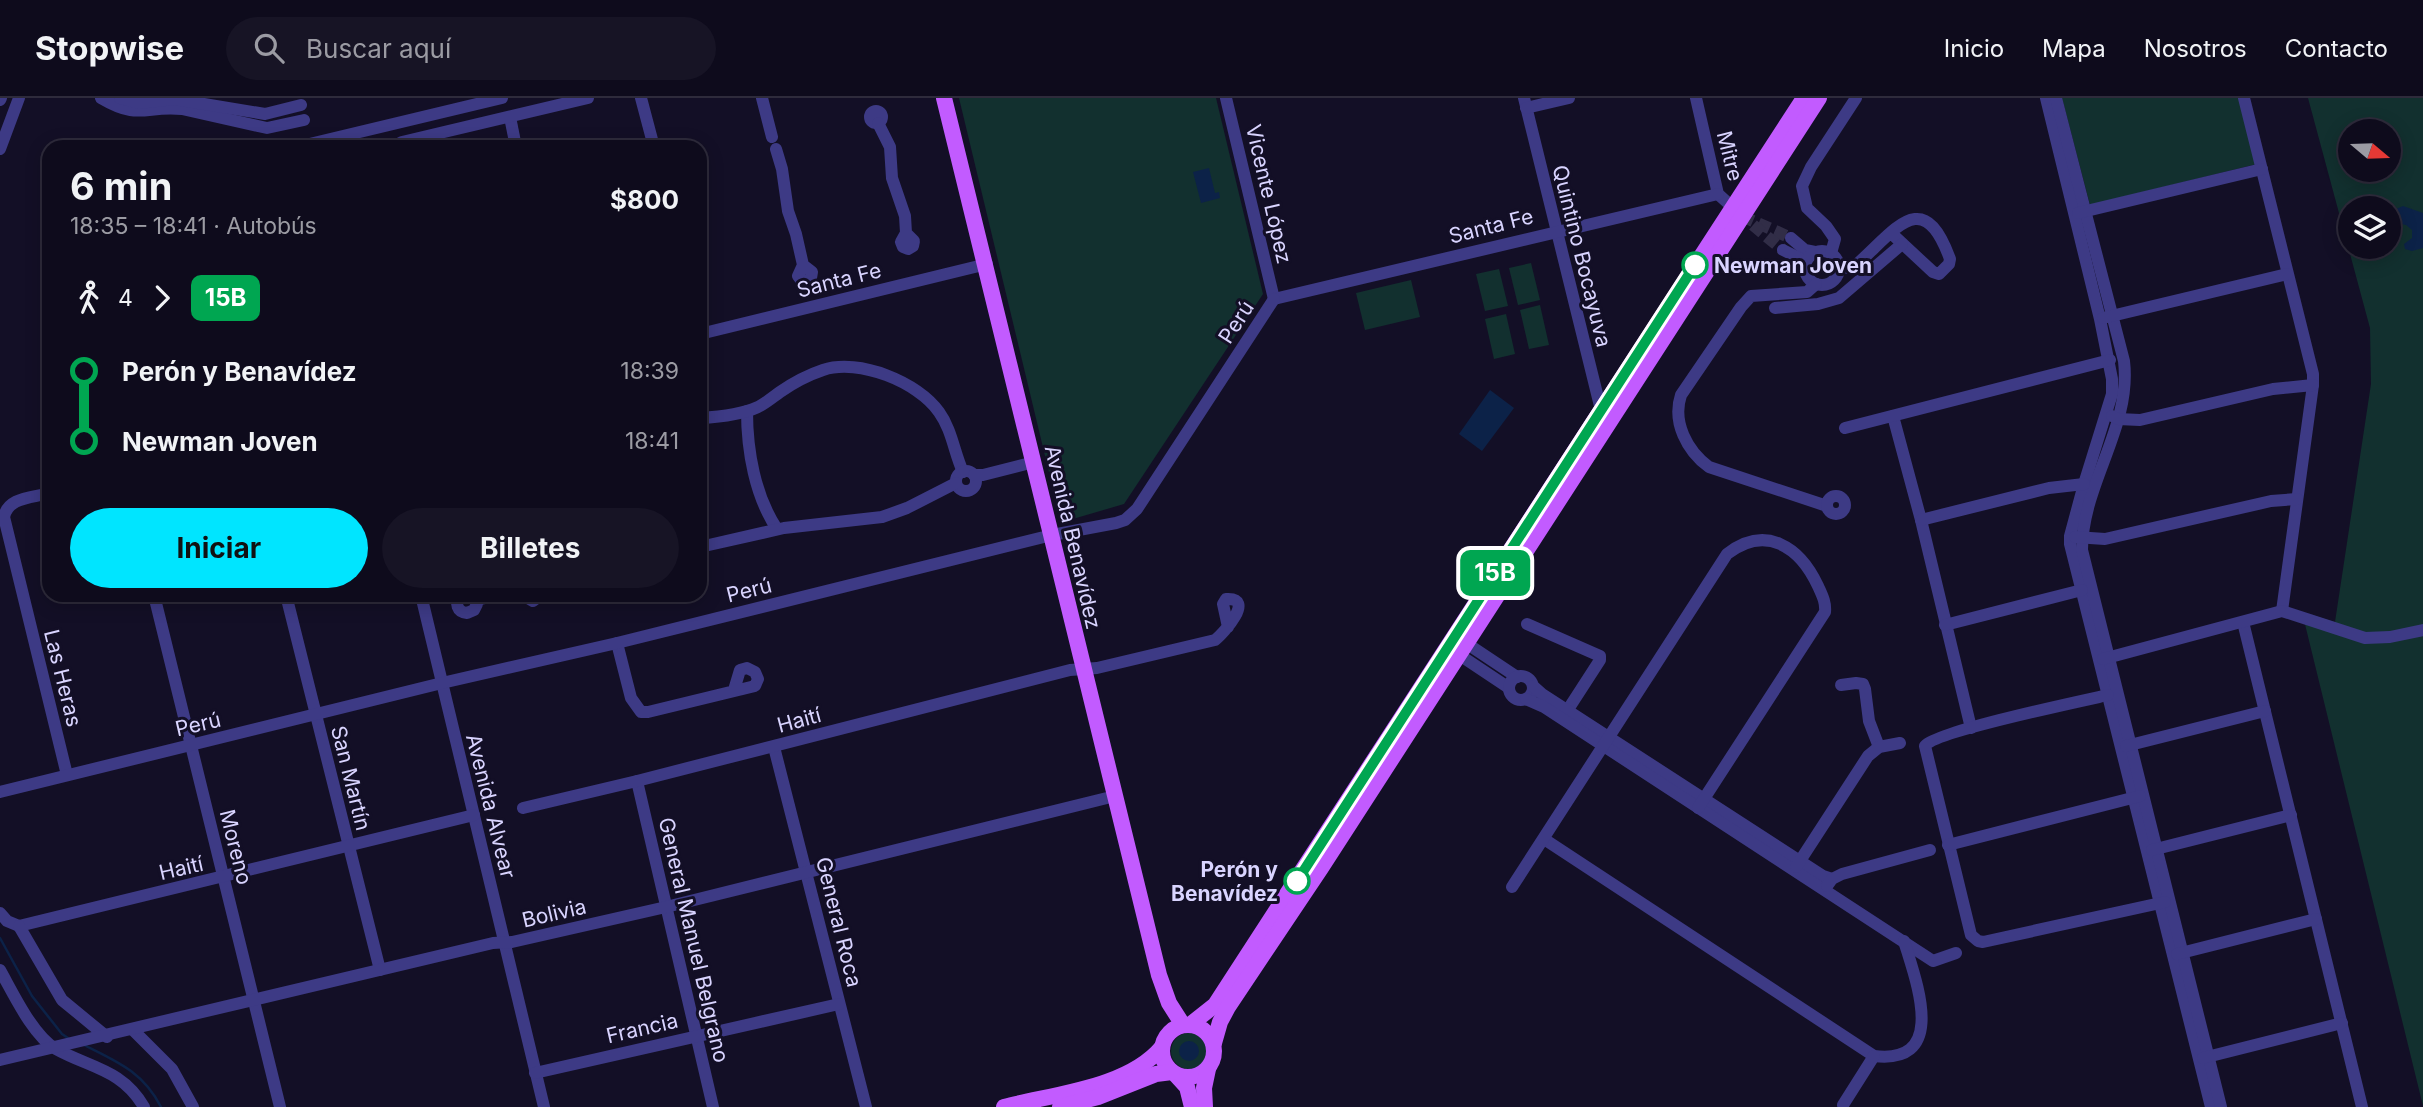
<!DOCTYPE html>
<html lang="es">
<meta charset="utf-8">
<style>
:root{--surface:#0e0b1c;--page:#171425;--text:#f1f3f6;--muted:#9b9ba3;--line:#2e2b3b;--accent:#00e5ff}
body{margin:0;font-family:Inter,sans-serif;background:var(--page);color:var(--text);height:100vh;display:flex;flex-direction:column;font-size:26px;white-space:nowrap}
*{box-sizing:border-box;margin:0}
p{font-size:23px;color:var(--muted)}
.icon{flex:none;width:38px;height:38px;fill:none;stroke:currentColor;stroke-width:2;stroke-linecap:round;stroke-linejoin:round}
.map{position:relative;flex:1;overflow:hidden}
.side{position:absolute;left:42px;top:42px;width:665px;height:462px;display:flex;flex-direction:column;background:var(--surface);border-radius:21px;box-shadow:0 4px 18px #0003,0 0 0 2px var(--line)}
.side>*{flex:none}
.badge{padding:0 14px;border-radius:10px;font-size:24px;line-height:46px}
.needle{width:46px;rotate:109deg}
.controls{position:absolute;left:2338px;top:21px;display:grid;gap:14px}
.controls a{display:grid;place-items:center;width:63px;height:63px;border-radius:50%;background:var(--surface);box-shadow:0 4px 18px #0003,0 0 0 2px var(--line);font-size:35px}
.map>.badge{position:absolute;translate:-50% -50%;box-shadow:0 0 0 4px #fff}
.legs{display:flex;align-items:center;gap:10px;height:77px;padding:0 28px;font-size:23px}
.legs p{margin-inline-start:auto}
.summary{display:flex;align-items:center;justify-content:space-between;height:119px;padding:0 28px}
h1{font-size:38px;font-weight:700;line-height:52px}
.primary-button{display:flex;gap:14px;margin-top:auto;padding:14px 28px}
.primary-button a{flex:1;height:80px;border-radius:42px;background:var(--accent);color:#111;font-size:28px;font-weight:700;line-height:80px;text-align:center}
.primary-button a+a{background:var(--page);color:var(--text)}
ul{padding:0 28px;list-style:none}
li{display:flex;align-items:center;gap:24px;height:70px;font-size:26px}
li i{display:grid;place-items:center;width:10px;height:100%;margin:0 9px;background:currentColor}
li i::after{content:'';width:18px;height:18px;margin:-9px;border:5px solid;border-radius:50%;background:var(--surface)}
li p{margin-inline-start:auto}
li:first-child i{background:linear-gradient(#0000 50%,currentColor 0)}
li:last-child i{background:linear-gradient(currentColor 50%,#0000 0)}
header{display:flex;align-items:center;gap:42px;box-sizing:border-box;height:98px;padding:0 35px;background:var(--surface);border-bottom:2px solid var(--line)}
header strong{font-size:33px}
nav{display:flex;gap:38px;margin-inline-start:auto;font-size:24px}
.search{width:490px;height:63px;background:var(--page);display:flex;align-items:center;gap:18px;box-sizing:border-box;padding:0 24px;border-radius:38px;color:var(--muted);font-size:26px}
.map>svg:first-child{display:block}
.green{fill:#12302f;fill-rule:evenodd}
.water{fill:#0c2248}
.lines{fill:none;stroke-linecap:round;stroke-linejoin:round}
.stream{stroke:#0c2248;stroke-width:2.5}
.minor-tunnel{stroke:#312d47;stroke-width:12;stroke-dasharray:12 6;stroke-linecap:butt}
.minor{stroke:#3d3a85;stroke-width:12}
.major{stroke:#c25bff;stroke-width:16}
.line-1-casing{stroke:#fff;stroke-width:16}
.line-1{stroke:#00a651;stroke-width:10}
.stop-1-dot{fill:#fff;stroke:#00a651;stroke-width:3.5}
.labels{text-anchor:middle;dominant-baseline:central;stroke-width:6;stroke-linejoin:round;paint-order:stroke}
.street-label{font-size:21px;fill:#d9d4ff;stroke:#130f26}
.stop-label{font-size:21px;font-weight:bold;fill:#d9d4ff;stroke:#130f26;text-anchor:start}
</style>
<header>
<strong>Stopwise</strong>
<div class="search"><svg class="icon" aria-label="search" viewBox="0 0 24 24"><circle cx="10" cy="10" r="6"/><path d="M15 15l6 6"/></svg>Buscar aquí</div>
<nav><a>Inicio</a><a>Mapa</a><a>Nosotros</a><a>Contacto</a></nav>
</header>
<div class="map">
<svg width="2423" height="1009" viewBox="0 0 2423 1009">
<rect width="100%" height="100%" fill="#130f26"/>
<g class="green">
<polygon points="959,0 1216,0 1263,196 1124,406 1066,423 1059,416"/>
<polygon points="2062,0 2241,0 2257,66 2090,107"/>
<path d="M2308 0H2423V1008L2302 514 2335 524 2371 286 2370 230ZM2350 33H2389V72H2350ZM2350 110H2389V149H2350Z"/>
<polygon points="1531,165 1540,202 1518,207 1509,170"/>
<polygon points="1499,171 1508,208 1485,213 1476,176"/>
<polygon points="1411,182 1420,219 1365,232 1356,195"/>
<polygon points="1540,207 1549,247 1529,251 1520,212"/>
<polygon points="1506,216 1515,256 1494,261 1485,221"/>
<circle cx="1189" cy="953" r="18"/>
</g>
<g class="water">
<polygon points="1209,70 1215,95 1219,94 1220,100 1201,105 1193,74"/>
<polygon points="2403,108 2423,115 2423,150 2412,153 2405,151 2404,146 2412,140 2412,132 2406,127 2396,125 2393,117 2396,111"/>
<polygon points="1490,292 1514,310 1482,353 1459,336"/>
<circle cx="1189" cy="953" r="10"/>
</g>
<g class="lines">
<g class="stream">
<polyline points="0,840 32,898 62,936 68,940"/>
<path d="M84 947C118 964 143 974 161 1009"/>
</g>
<g class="minor-tunnel">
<polyline points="1742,118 1791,140"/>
<polyline points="1753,127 1783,152"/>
</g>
<g class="minor">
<path d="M101 0C140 23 145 7 182 11L267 30 304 22"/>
<polyline points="120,0 139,5 174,1 265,16 301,7"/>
<polyline points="641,0 654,49"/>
<polyline points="762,0 772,39"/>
<polyline points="1226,0 1274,201"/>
<polyline points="1524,0 1601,312 1605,318"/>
<polyline points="1696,0 1718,96 1739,115"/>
<polyline points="2046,0 2100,221 2112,281 2112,296 2084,386 2070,438 2070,446 2211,1009"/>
<path d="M2056 0 2124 263C2132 329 2082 386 2082 452L2221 1009"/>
<polyline points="2244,0 2313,276 2313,287 2282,513"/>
<polyline points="0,2 1,0"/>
<polyline points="1526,10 1569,0"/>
<circle cx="876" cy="19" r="6"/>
<polyline points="510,19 516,49"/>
<polyline points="878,25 890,49 892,80 905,118 906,135 914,143 913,148 908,151 903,149 901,144 906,135"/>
<polyline points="297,49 502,0"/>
<polyline points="393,49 402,44 588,0"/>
<polyline points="0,51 19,0"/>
<polyline points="776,51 782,71 788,113 796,136 803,167 798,178 801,182 807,183 811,180 812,174 803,167"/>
<polyline points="2078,115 2262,71"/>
<polyline points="1791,140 1805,152 1815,154"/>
<polyline points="1783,152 1801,161 1805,167"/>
<circle cx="1822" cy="170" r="17"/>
<polyline points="1831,155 1835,141 1826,128 1807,110 1802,88 1811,69 1856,0"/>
<path d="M1839 169 1850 170 1856 167C1895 133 1923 86 1950 161L1949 166 1939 176 1933 174 1891 135"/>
<path d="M1816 186 1807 194 1751 198 1741 209 1681 297C1672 324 1687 353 1709 369L1827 408"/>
<polyline points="1274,201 1718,96"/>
<polyline points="1775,210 1818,206 1839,200 1902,146"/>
<polyline points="2103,220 2287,176"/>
<polyline points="700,236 987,166"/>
<path d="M747 313C747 353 755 398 777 431"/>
<polyline points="1893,318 1921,422 1971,630"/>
<polyline points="2112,318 2118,321 2140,322 2273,291 2313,287"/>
<path d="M700 320C718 319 741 317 758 309 766 305 773 299 780 294 793 285 808 277 823 272 859 260 918 284 939 314 952 332 954 354 963 374"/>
<polyline points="1845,330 2110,262"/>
<circle cx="966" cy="383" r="10"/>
<polyline points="974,377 983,377 1034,364"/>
<path d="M49 395C32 400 8 399 4 419L67 677"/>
<circle cx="1836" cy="407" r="9"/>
<polyline points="1921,422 2049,390 2084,386"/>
<polyline points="2075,439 2105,441 2271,403 2297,401"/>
<polyline points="700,449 784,430 882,419 907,410 956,385"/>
<polyline points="154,497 280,1009"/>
<polyline points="286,497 380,872"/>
<polyline points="421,497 544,1009"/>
<path d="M461 497C454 505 457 514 467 515L474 512 477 506 473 497"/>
<polyline points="523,497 533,503 541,497"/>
<polyline points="476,502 500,497"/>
<polyline points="2243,524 2362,1009"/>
<polyline points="1527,526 1600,558 1600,562 1567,613"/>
<polyline points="1945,527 2082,492"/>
<polyline points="617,545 631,600 641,614 648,614 755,588 758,581 755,574 747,570 740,572 734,592"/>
<polyline points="1466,545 1517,579"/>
<polyline points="1458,556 1509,590"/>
<polyline points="2103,561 2282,513 2365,540 2390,539 2423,532"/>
<circle cx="1521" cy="590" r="12"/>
<polyline points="1841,587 1856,585 1863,586 1865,591 1869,623 1879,649"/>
<polyline points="1533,588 1542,596 1823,778 1832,781"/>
<path d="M2108 597C2081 603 1934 634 1925 648L1971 837 1978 843 1983 844 2165 804"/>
<polyline points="1526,601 1544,609 1933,863 1956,855"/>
<polyline points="2126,648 2265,613"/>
<polyline points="774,649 866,1009"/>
<polyline points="637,683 713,1009"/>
<polyline points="0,694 442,585 617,545 1052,437 1116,425 1125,422 1137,411 1274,201"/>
<path d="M523 710 637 683 1070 572 1097 570 1215 542C1224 535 1256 499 1226 501L1223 506 1228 529"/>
<path d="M1544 741 1874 958C1949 967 1916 883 1904 843"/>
<polyline points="1948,747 2140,698"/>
<polyline points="2152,752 2291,717"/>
<polyline points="1796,769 1868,658 1879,649 1900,645"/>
<polyline points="1827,788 1832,781 1842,776 1930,752"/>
<path d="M1512 789 1727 456C1766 426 1800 449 1818 488 1822 497 1826 504 1825 514L1698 710"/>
<polyline points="0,815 7,823 19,828 474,717"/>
<polyline points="19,828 62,902 107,939"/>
<polyline points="2177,856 2316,821"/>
<path d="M0 872C13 895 33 938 56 951 90 970 122 971 144 1009"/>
<polyline points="133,932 172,971 193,1009"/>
<polyline points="2203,960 2342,925"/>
<polyline points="0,962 493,845 512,844 666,809 1115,698"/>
<polyline points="535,975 839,906"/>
<polyline points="1843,1007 1874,958"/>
</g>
<g class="major">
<polyline points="944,0 1159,877 1169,905 1183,927"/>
<polyline points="1191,926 1215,907 1804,0"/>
<circle cx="1188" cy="953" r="26"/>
<polyline points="1214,945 1220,924 1228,909 1321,770 1819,0"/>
<polyline points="1176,977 1187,989 1192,1009"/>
<path d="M1004 1009C1053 996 1128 990 1162 949"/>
<polyline points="1060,1009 1098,999 1156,976 1172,974"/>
<polyline points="1205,1009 1204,990 1208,971"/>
</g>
</g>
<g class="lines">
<defs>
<polyline id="line-1" points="1297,783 1695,167"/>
</defs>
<use href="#line-1" class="line-1-casing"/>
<use href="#line-1" class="line-1"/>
</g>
<g class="stop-1-dot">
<circle cx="1695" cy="167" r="12"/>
<circle cx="1297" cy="783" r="12"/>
</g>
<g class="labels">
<g class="street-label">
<text transform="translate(1730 58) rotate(76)">Mitre</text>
<text transform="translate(1269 96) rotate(77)">Vicente López</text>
<text transform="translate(1491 128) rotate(-14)">Santa Fe</text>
<text transform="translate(1582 158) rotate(76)">Quintino Bocayuva</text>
<text transform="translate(839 182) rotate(-14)">Santa Fe</text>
<text transform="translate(1236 224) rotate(-57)">Perú</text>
<text transform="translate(1073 439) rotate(77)">Avenida Benavídez</text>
<text transform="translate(749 492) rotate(-14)">Perú</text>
<text transform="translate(63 580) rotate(76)">Las Heras</text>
<text transform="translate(799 622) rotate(-15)">Haití</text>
<text transform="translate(198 626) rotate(-13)">Perú</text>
<text transform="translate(351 680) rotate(76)">San Martín</text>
<text transform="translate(491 708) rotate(76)">Avenida Alvear</text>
<text transform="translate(236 749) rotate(76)">Moreno</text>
<text transform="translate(181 770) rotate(-13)">Haití</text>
<text transform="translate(554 815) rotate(-13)">Bolivia</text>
<text transform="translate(839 824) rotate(76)">General Roca</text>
<text transform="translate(694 842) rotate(77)">General Manuel Belgrano</text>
<text transform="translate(642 930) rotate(-13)">Francia</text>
</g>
<g class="stop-label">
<text x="1714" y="167">Newman Joven</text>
<text x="1278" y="771" text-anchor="end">Perón y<tspan x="1278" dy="24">Benavídez</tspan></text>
</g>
</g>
</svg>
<div class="controls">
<a><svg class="needle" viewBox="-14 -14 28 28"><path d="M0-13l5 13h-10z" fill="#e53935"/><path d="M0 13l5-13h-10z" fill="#9b9ba3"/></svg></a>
<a><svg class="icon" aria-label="layers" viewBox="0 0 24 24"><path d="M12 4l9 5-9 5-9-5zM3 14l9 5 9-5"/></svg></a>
</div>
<b class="badge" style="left:1495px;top:475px;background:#00a651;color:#fff">15B</b>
<section class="side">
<div class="summary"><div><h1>6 min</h1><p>18:35 – 18:41 · Autobús</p></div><b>$800</b></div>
<div class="legs"><svg class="icon" aria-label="walk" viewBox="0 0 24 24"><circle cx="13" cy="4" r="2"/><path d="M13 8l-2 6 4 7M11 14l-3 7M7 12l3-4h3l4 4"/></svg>4<svg class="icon" aria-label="forward" viewBox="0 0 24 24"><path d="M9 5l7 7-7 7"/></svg><b class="badge" style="background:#00a651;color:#fff">15B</b></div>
<ul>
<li><i style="color:#00a651"></i><b>Perón y Benavídez</b><p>18:39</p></li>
<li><i style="color:#00a651"></i><b>Newman Joven</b><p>18:41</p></li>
</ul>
<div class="primary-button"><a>Iniciar</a><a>Billetes</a></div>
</section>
</div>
